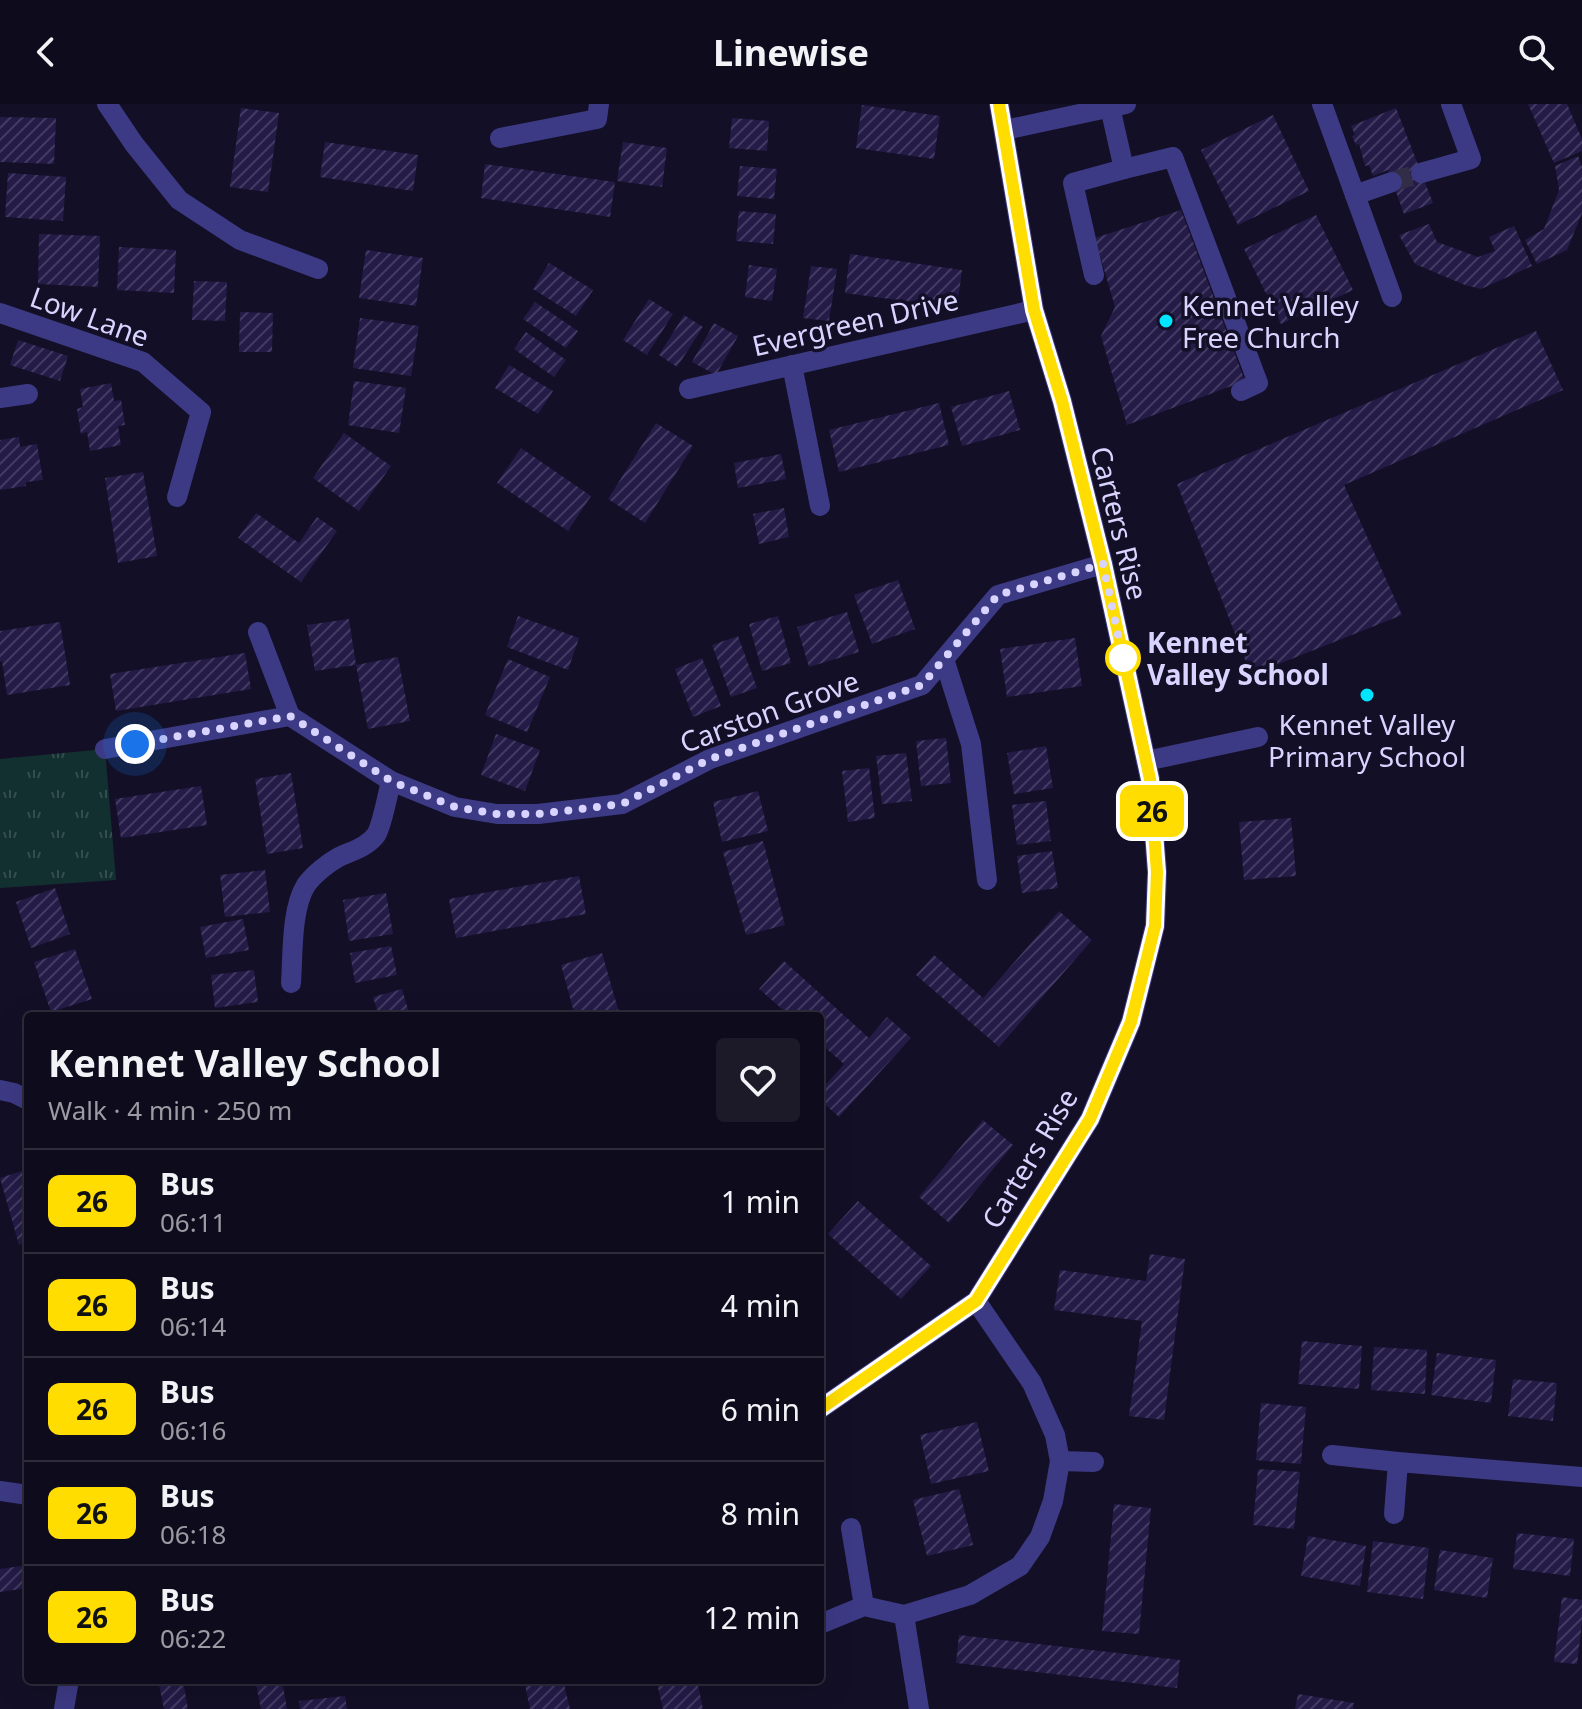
<!DOCTYPE html>
<meta charset="utf-8">
<style>
:root{--surface:#0e0b1c;--page:#1c1929;--text:#f1f3f6;--muted:#9b9ba3;--line:#2e2b3b}
body{margin:0;font-family:"Noto Sans",sans-serif;background:var(--page);color:var(--text);height:100vh;display:flex;flex-direction:column;font-size:30px;white-space:nowrap}
*{box-sizing:border-box;margin:0}
p{font-size:26px;color:var(--muted)}
.icon{flex:none;width:44px;height:44px;fill:none;stroke:currentColor;stroke-width:2;stroke-linecap:round;stroke-linejoin:round}
.map{position:relative;flex:1;overflow:hidden}
.details{position:absolute;left:24px;top:908px;width:800px;height:672px;display:flex;flex-direction:column;background:var(--surface);border-radius:8px;box-shadow:0 8px 32px #0002,0 0 0 2px var(--line)}
.details>*{flex:none}
.badge{padding:0 16px;border-radius:12px;font-size:28px;line-height:52px}
.you{position:absolute;width:40px;height:40px;margin:-20px;border:6px solid #fff;border-radius:50%;background:#1a73e8;box-shadow:0 0 0 12px #1a73e833}
.map>.badge{position:absolute;translate:-50% -50%;box-shadow:0 0 0 4px #fff}
.round{display:grid;place-items:center;flex:none;width:84px;height:84px;border-radius:8px;background:var(--page)}
.summary{display:flex;align-items:center;justify-content:space-between;height:136px;padding:0 24px}
h1{font-size:38px;font-weight:700;line-height:60px}
ul{padding:0;list-style:none}
li{display:flex;align-items:center;gap:24px;height:104px;padding:0 24px;border-top:2px solid var(--line)}
li div{flex:1}
li b{display:block;font-size:30px}
li em{font-style:normal}
li .badge{min-width:88px;font-weight:700;text-align:center}
header{display:flex;justify-content:space-between;align-items:center;height:104px;padding:0 24px;background:var(--surface);font-size:36px;font-weight:700}
.map>svg:first-child{display:block}
.park{fill:url(#park-tufts)}
.building{fill:url(#building-hatch)}
.lines{fill:none;stroke-linecap:round;stroke-linejoin:round}
.minor-tunnel{stroke:#312d47;stroke-width:20;stroke-dasharray:20 10;stroke-linecap:butt}
.minor{stroke:#3d3a85;stroke-width:20}
.line-casing{stroke:#fff;stroke-width:18}
.line{stroke:#fd0;stroke-width:12}
.walk{stroke:#d9d4ff;stroke-width:8;stroke-dasharray:0 14.4}
.poi-dot{fill:#00e5ff;stroke:#130f26;stroke-width:3}
.stop-dot{fill:#fff;stroke:#fd0;stroke-width:4}
.labels{text-anchor:middle;dominant-baseline:central;stroke-width:7;stroke-linejoin:round;paint-order:stroke}
.poi-label{font-size:28px;fill:#d9d4ff;stroke:#130f26;text-anchor:start}
.street-label{font-size:28px;fill:#d9d4ff;stroke:#130f26}
.stop-label{font-size:28px;font-weight:bold;fill:#d9d4ff;stroke:#130f26;text-anchor:start}
</style>
<header><svg class="icon" aria-label="back" viewBox="0 0 24 24"><path d="M15 5l-7 7 7 7"/></svg>Linewise<svg class="icon" aria-label="search" viewBox="0 0 24 24"><circle cx="10" cy="10" r="6"/><path d="M15 15l6 6"/></svg></header>
<div class="map">
<svg width="1582" height="1605" viewBox="0 0 1582 1605">
<defs>
<pattern id="park-tufts" width="24" height="20" patternUnits="userSpaceOnUse" patternTransform="scale(2)"><rect width="24" height="20" fill="#12302f"/><path d="M3 7l-1-3M5 7V3M7 7l1-3M15 17l-1-3M17 17v-4M19 17l1-3" fill="none" stroke="#344d4e"/></pattern>
<pattern id="building-hatch" width="6" height="6" patternUnits="userSpaceOnUse" patternTransform="scale(2)"><rect width="6" height="6" fill="#241b47"/><path d="M-1 1l2-2M0 6l6-6M5 7l2-2" fill="none" stroke="#433b63"/></pattern>
</defs>
<rect width="100%" height="100%" fill="#130f26"/>
<polygon class="park" points="105,645 116,776 0,784 0,655"/>
<g class="building">
<polygon points="1528,0 1567,0 1582,35 1582,47 1554,59"/>
<polygon points="862,1 940,12 934,55 856,44"/>
<polygon points="241,4 279,9 268,88 230,83"/>
<polygon points="1396,4 1433,99 1404,110 1388,66 1373,72 1369,61 1365,62 1359,40 1356,41 1352,32 1355,31 1351,22"/>
<polygon points="1273,11 1309,87 1238,121 1201,46"/>
<polygon points="0,13 56,14 54,60 0,58"/>
<polygon points="732,14 769,17 767,47 729,44"/>
<polygon points="325,38 418,51 413,87 320,73"/>
<polygon points="623,38 667,44 662,83 617,77"/>
<polygon points="1578,52 1582,63 1582,109 1567,146 1537,160 1525,136 1544,125 1559,86 1555,62"/>
<polygon points="485,60 615,78 610,113 481,94"/>
<polygon points="740,62 777,65 774,95 737,92"/>
<polygon points="8,69 66,73 63,117 5,113"/>
<polygon points="1181,106 1245,277 1127,321 1101,232 1115,203 1095,134"/>
<polygon points="739,107 776,110 773,140 736,137"/>
<polygon points="1316,111 1353,186 1281,220 1244,145"/>
<polygon points="1429,120 1437,138 1478,153 1495,147 1489,133 1514,122 1532,162 1481,185 1465,181 1415,160 1399,131"/>
<polygon points="39,130 100,132 98,183 38,180"/>
<polygon points="119,143 176,146 174,189 117,186"/>
<polygon points="366,146 423,154 416,202 359,194"/>
<polygon points="850,150 962,166 957,204 845,189"/>
<polygon points="549,159 593,186 576,212 533,185"/>
<polygon points="749,161 777,165 772,197 745,193"/>
<polygon points="811,162 837,165 829,217 803,214"/>
<polygon points="194,177 227,178 225,217 192,216"/>
<polygon points="649,195 673,210 647,251 623,236"/>
<polygon points="535,198 578,227 566,244 523,215"/>
<polygon points="240,208 273,209 272,248 239,248"/>
<polygon points="684,211 703,223 677,263 659,251"/>
<polygon points="360,214 419,222 411,272 353,264"/>
<polygon points="714,219 738,232 716,271 692,258"/>
<polygon points="1536,227 1563,286 1344,381 1402,511 1251,571 1177,380"/>
<polygon points="526,228 566,256 554,273 514,245"/>
<polygon points="18,236 68,252 60,277 10,261"/>
<polygon points="509,261 553,287 538,310 495,284"/>
<polygon points="354,277 406,284 399,329 348,321"/>
<polygon points="111,279 114,297 121,296 125,321 118,322 121,341 90,347 87,328 81,330 77,305 83,303 80,285"/>
<polygon points="1009,287 1020,326 962,342 951,303"/>
<polygon points="939,299 949,341 839,368 829,326"/>
<polygon points="656,319 693,342 645,419 608,395"/>
<polygon points="344,329 391,362 359,407 313,374"/>
<polygon points="19,333 20,343 37,340 43,376 26,378 26,382 0,386 0,336"/>
<polygon points="521,344 591,392 568,427 497,379"/>
<polygon points="781,350 786,375 738,384 734,359"/>
<polygon points="143,368 157,452 118,459 105,374"/>
<polygon points="784,404 789,433 759,440 753,410"/>
<polygon points="256,409 299,439 317,413 337,427 301,478 238,434"/>
<polygon points="898,476 915,525 872,540 854,491"/>
<polygon points="847,508 859,548 809,563 797,523"/>
<polygon points="518,512 579,534 568,566 507,543"/>
<polygon points="778,512 791,559 762,567 749,520"/>
<polygon points="349,515 356,561 315,567 307,521"/>
<polygon points="60,518 70,581 7,591 2,557 0,558 0,527"/>
<polygon points="738,532 757,584 731,593 712,541"/>
<polygon points="1075,534 1082,582 1007,593 1000,545"/>
<polygon points="245,549 251,585 116,607 110,570"/>
<polygon points="398,553 410,617 368,625 356,561"/>
<polygon points="702,554 721,602 693,613 675,565"/>
<polygon points="508,555 550,573 527,628 485,611"/>
<polygon points="496,630 540,646 525,687 481,671"/>
<polygon points="946,634 951,679 921,682 916,637"/>
<polygon points="1046,642 1053,684 1014,690 1007,649"/>
<polygon points="906,649 912,697 882,700 876,652"/>
<polygon points="869,664 875,714 848,718 842,667"/>
<polygon points="291,669 303,744 267,750 255,675"/>
<polygon points="201,682 207,721 121,734 115,695"/>
<polygon points="758,687 768,727 722,738 713,698"/>
<polygon points="1046,697 1051,737 1017,741 1012,701"/>
<polygon points="1291,714 1296,772 1244,776 1239,718"/>
<polygon points="763,737 785,821 746,831 723,748"/>
<polygon points="1052,747 1058,784 1022,789 1017,752"/>
<polygon points="265,766 270,808 225,813 220,771"/>
<polygon points="579,772 586,810 456,834 449,795"/>
<polygon points="55,784 70,830 31,844 16,798"/>
<polygon points="386,789 393,830 349,837 343,796"/>
<polygon points="1059,807 1092,836 999,943 916,871 934,851 983,894"/>
<polygon points="243,815 249,846 206,854 200,823"/>
<polygon points="391,842 397,871 355,879 350,849"/>
<polygon points="75,845 92,895 51,908 34,858"/>
<polygon points="602,849 620,912 575,912 561,861"/>
<polygon points="784,857 869,934 887,913 911,934 839,1013 820,996 820,987 844,960 820,939 820,912 790,912 759,885"/>
<polygon points="254,866 258,898 215,904 211,871"/>
<polygon points="402,885 410,912 379,912 373,893"/>
<polygon points="983,1016 1013,1041 949,1119 919,1093"/>
<polygon points="28,1065 28,1138 19,1141 0,1074"/>
<polygon points="858,1097 931,1162 901,1195 828,1130"/>
<polygon points="1150,1150 1185,1155 1164,1316 1129,1312 1142,1217 1054,1206 1060,1166 1146,1177"/>
<polygon points="1302,1237 1362,1242 1359,1285 1298,1280"/>
<polygon points="1374,1243 1427,1246 1425,1290 1371,1286"/>
<polygon points="1437,1249 1496,1256 1491,1299 1431,1291"/>
<polygon points="1513,1275 1557,1279 1553,1317 1508,1312"/>
<polygon points="1261,1299 1306,1303 1301,1360 1256,1356"/>
<polygon points="977,1318 989,1367 931,1380 920,1331"/>
<polygon points="1258,1365 1300,1368 1294,1425 1253,1421"/>
<polygon points="959,1385 973,1441 927,1452 913,1396"/>
<polygon points="1114,1400 1151,1404 1139,1530 1102,1527"/>
<polygon points="1517,1429 1574,1435 1570,1472 1513,1465"/>
<polygon points="1308,1432 1366,1442 1360,1482 1301,1472"/>
<polygon points="1373,1437 1429,1444 1423,1495 1367,1488"/>
<polygon points="1440,1446 1493,1454 1487,1494 1434,1486"/>
<polygon points="28,1461 28,1484 0,1488 0,1465"/>
<polygon points="1562,1493 1582,1496 1582,1519 1577,1560 1554,1558"/>
<polygon points="959,1531 1180,1556 1177,1584 956,1559"/>
<polygon points="255,1576 282,1576 287,1605 261,1605"/>
<polygon points="524,1576 563,1576 570,1605 530,1605"/>
<polygon points="656,1576 697,1576 703,1605 663,1605"/>
<polygon points="183,1577 188,1605 164,1605 159,1581"/>
<polygon points="1298,1590 1354,1599 1353,1605 1295,1605"/>
<polygon points="345,1592 347,1605 300,1605 299,1597"/>
</g>
<g class="lines">
<polyline class="minor-tunnel" points="1392,78 1421,69"/>
<g class="minor">
<polyline points="107,0 134,40 179,96 240,136 318,165"/>
<polyline points="1322,0 1392,193"/>
<polyline points="1005,26 1126,0"/>
<polyline points="500,34 597,15 599,0"/>
<polyline points="1124,65 1173,53 1258,279 1241,287"/>
<polyline points="1421,69 1471,55 1451,0"/>
<polyline points="1355,91 1392,78"/>
<polyline points="1094,171 1073,79 1124,65 1110,3"/>
<polyline points="0,209 143,258 201,308 177,393"/>
<polyline points="792,261 820,402"/>
<polyline points="689,285 1034,206"/>
<polyline points="0,294 28,290"/>
<polyline points="258,528 290,612"/>
<polyline points="944,555 971,640 987,776"/>
<polyline points="105,645 290,612 391,677 455,703 497,710 538,710 622,700 710,655 922,581 998,491 1103,460"/>
<polyline points="1146,657 1258,633"/>
<path d="M291 879C293 850 291 805 306 781 314 770 328 759 339 753 352 747 367 743 376 731 382 722 388 689 391 677"/>
<polyline points="0,986 14,989 28,996"/>
<polyline points="820,1305 976,1197 1090,1015 1131,918 1155,822 1157,768 1150,675 1103,460 1062,297 1034,206 999,0"/>
<polyline points="1332,1351 1398,1358 1582,1373"/>
<polyline points="1060,1357 1094,1358"/>
<polyline points="0,1387 28,1391"/>
<polyline points="1394,1410 1398,1358"/>
<polyline points="851,1424 864,1502"/>
<polyline points="904,1511 919,1605"/>
<polyline points="820,1520 864,1502 904,1511 970,1491 1020,1462 1040,1433 1053,1397 1060,1357 1055,1331 1032,1279 976,1197"/>
<polyline points="64,1605 69,1576"/>
</g>
</g>
<g class="lines">
<defs>
<polyline id="line" points="820,1305 976,1197 1090,1015 1131,918 1155,822 1157,768 1150,675 1103,460 1062,297 1034,206 999,0"/>
</defs>
<use href="#line" class="line-casing"/>
<use href="#line" class="line"/>
<polyline class="walk" points="135,640 290,612 391,677 455,703 497,710 538,710 622,700 710,655 922,581 998,491 1103,460 1123,554"/>
</g>
<g class="poi-dot">
<circle cx="1166" cy="217" r="8"/>
<circle cx="1367" cy="591" r="8"/>
</g>
<circle class="stop-dot" cx="1123" cy="554" r="16"/>
<g class="labels">
<g class="poi-label">
<text x="1182" y="201">Kennet Valley<tspan x="1182" dy="32">Free Church</tspan></text>
<text x="1367" y="620" text-anchor="middle">Kennet Valley<tspan x="1367" dy="32">Primary School</tspan></text>
</g>
<g class="street-label">
<text transform="translate(90 212) rotate(20)">Low Lane</text>
<text transform="translate(855 218) rotate(-13)">Evergreen Drive</text>
<text transform="translate(1120 419) rotate(76)">Carters Rise</text>
<text transform="translate(769 607) rotate(-20)">Carston Grove</text>
<text transform="translate(1029 1054) rotate(-59)">Carters Rise</text>
</g>
<g class="stop-label">
<text x="1147" y="538">Kennet<tspan x="1147" dy="32">Valley School</tspan></text>
</g>
</g>
</svg>
<div class="you" style="left:135px;top:640px"></div>
<b class="badge" style="left:1152px;top:707px;background:#fd0;color:#111">26</b>
<section class="details">
<div class="summary"><div><h1>Kennet Valley School</h1><p>Walk · 4 min · 250 m</p></div><a class="round"><svg class="icon" aria-label="heart" viewBox="0 0 24 24"><path d="M12 20l-8-8c-3-5 5-10 8-4 3-6 11-1 8 4z"/></svg></a></div>
<ul>
<li><span class="badge" style="background:#fd0;color:#111">26</span><div><b>Bus</b><p>06:11</p></div><em>1 min</em></li>
<li><span class="badge" style="background:#fd0;color:#111">26</span><div><b>Bus</b><p>06:14</p></div><em>4 min</em></li>
<li><span class="badge" style="background:#fd0;color:#111">26</span><div><b>Bus</b><p>06:16</p></div><em>6 min</em></li>
<li><span class="badge" style="background:#fd0;color:#111">26</span><div><b>Bus</b><p>06:18</p></div><em>8 min</em></li>
<li><span class="badge" style="background:#fd0;color:#111">26</span><div><b>Bus</b><p>06:22</p></div><em>12 min</em></li>
</ul>
</section>
</div>
